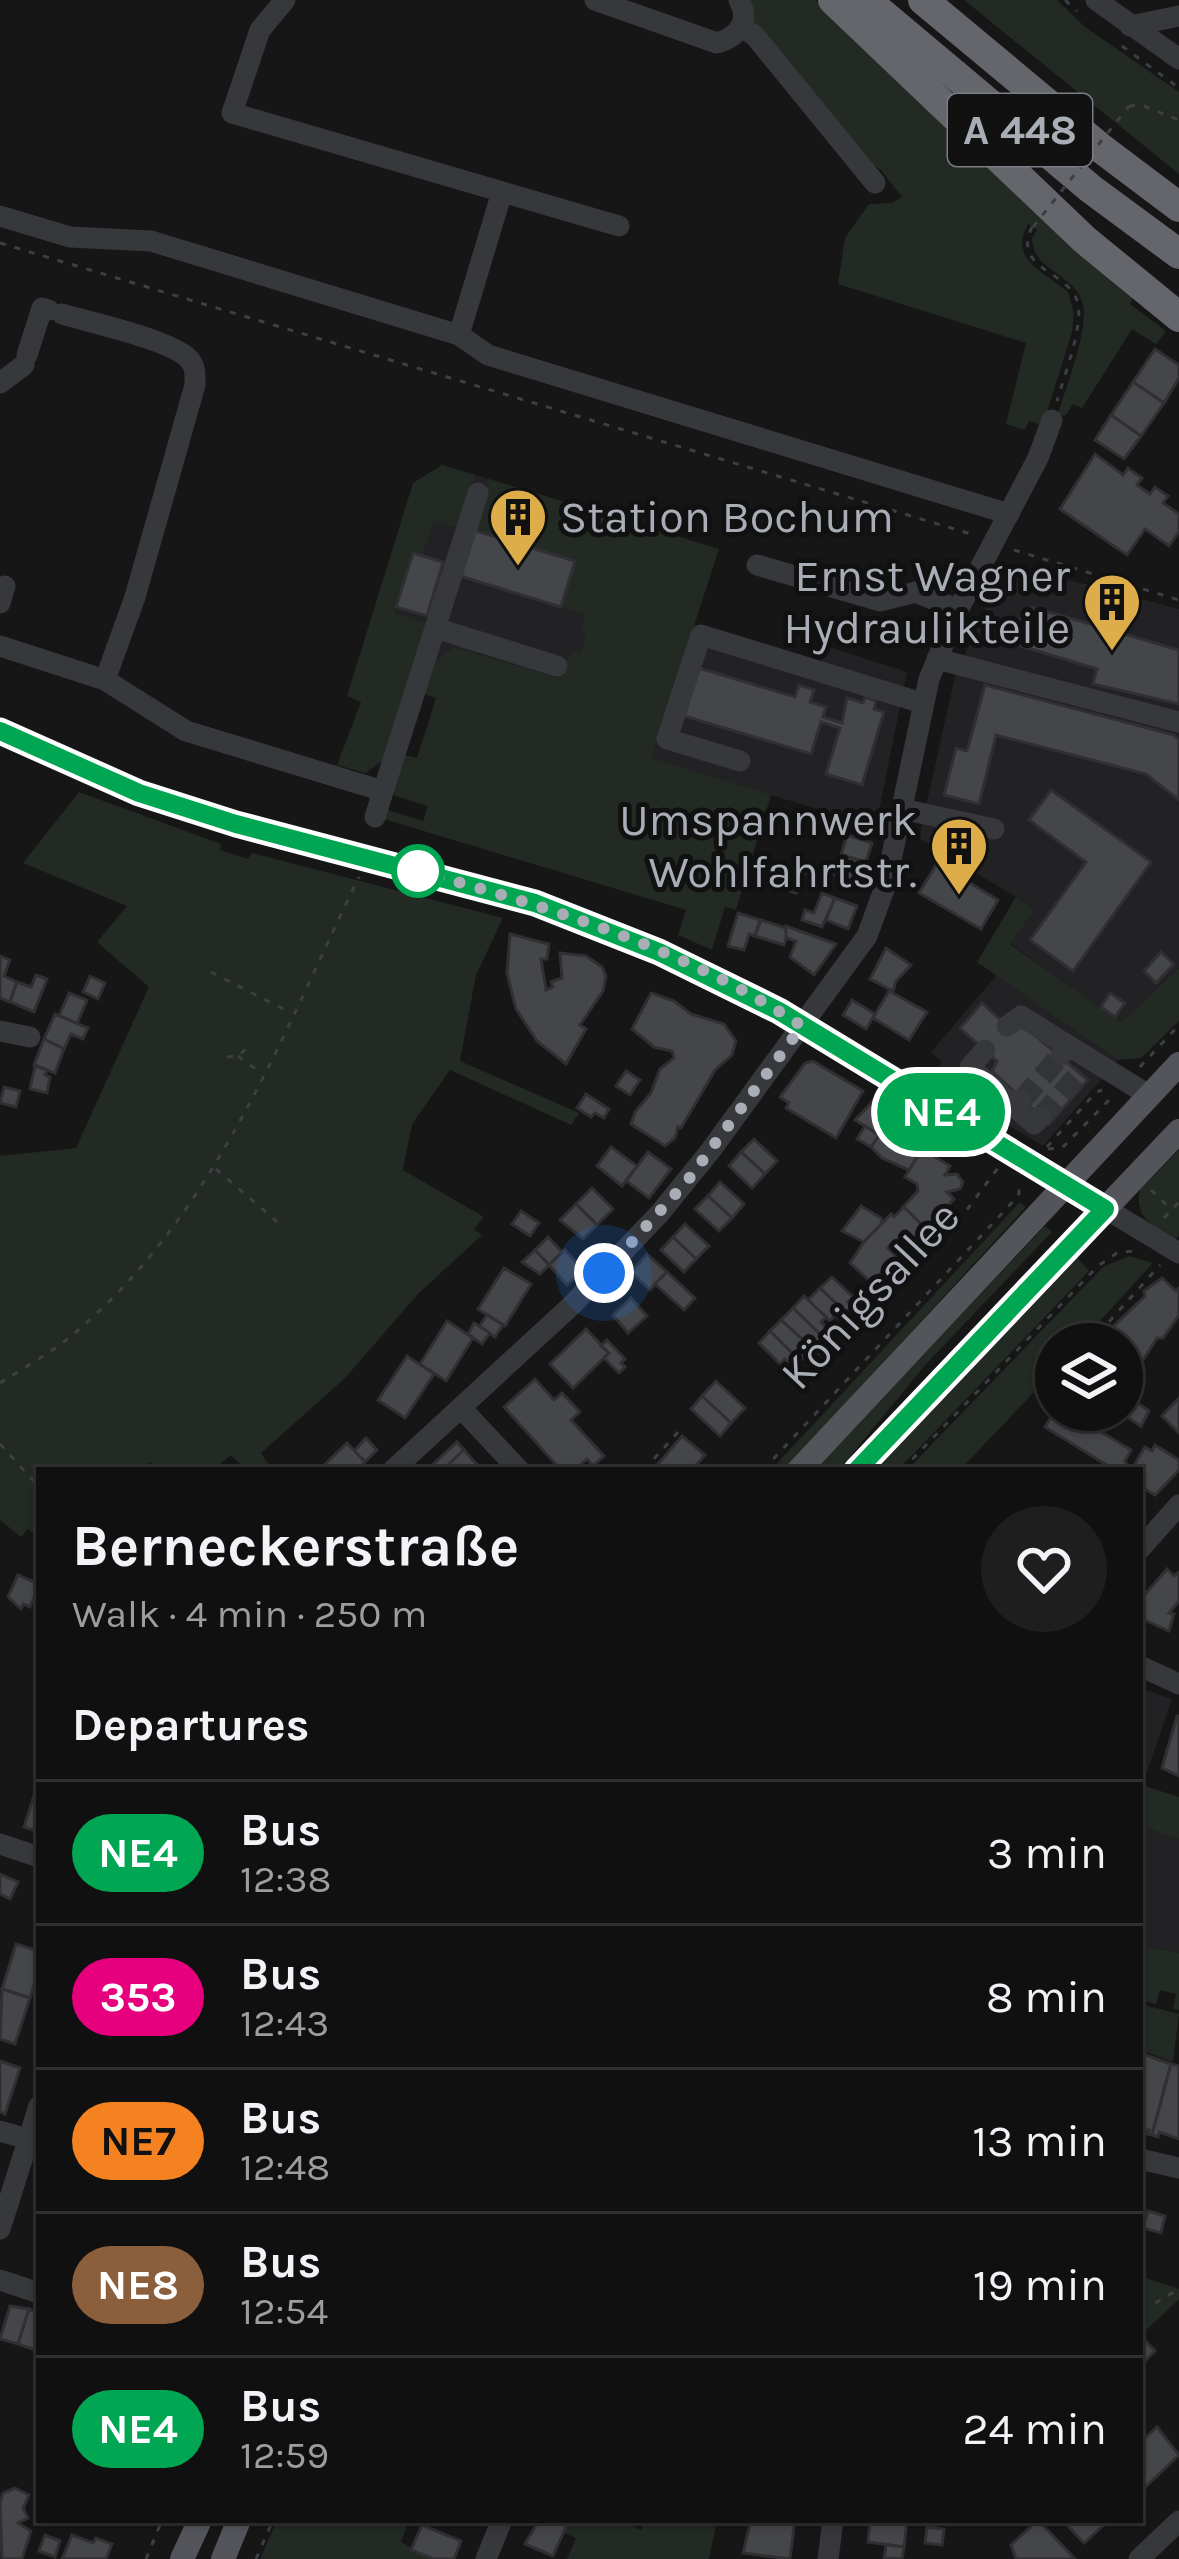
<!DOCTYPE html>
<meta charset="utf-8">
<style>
:root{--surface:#101011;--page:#1e1e1f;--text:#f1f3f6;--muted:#9c9d9f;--line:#303031}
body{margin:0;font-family:Karla,sans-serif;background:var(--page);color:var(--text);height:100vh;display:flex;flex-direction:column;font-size:45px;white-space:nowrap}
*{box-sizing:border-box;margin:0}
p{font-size:39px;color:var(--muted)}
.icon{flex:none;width:66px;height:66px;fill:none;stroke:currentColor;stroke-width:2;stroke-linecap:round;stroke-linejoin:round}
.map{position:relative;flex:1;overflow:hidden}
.sheet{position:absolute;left:36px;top:1467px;width:1107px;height:1056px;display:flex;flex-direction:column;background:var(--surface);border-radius:0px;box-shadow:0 3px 9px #0004,0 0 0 3px var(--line)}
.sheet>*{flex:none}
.badge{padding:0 24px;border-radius:39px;font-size:42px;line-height:78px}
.fabs{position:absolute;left:1035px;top:1323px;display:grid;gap:24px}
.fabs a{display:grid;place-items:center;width:108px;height:108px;border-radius:50%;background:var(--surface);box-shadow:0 3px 9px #0004,0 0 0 3px var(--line);font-size:60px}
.you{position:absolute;width:60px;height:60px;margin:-30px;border:9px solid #fff;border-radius:50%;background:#1a73e8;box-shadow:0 0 0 18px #1a73e833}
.map>.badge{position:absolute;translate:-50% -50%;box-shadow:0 0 0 6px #fff}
h2{padding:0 36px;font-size:45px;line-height:108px}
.round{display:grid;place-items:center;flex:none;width:126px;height:126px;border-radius:63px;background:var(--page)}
.summary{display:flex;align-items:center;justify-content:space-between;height:204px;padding:0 36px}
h1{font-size:57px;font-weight:700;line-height:90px}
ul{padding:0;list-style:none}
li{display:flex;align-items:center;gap:36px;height:144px;padding:0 36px;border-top:3px solid var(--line)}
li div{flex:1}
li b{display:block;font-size:45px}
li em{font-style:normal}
li .badge{min-width:132px;font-weight:700;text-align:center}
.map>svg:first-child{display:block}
.built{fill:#222224}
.green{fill:#222a23}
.building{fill:#45464a;stroke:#303033;stroke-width:3}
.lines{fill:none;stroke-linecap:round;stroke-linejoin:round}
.minor-tunnel{stroke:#333437;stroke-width:21;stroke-dasharray:21 10;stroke-linecap:butt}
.path{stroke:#3d3f43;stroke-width:3;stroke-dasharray:6 9;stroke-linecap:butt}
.minor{stroke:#37383c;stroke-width:21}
.major{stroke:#54555b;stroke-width:24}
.highway{stroke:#64666c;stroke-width:30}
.path-bridge{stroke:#3d3f43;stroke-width:3;stroke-dasharray:6 9;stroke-linecap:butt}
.line-casing{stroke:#fff;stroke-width:27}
.line{stroke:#00a651;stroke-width:18}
.walk{stroke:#a9adb6;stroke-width:12;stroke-dasharray:0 21.6}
.stop-dot{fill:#fff;stroke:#00a651;stroke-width:6}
.labels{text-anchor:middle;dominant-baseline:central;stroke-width:10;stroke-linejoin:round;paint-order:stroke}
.shield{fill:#111112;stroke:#7b7e85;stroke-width:3}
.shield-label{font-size:42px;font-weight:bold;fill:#a9adb6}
.poi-label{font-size:45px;fill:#a9adb6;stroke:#111112;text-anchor:end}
.street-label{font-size:45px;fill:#a9adb6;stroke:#111112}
</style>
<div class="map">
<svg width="1179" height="2559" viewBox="0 0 1179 2559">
<rect width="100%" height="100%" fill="#161617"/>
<g class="built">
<polygon points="443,465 718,549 694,624 820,661 826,646 907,672 876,826 355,673"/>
<polygon points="1006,563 1179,609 1179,968 1121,1024 1010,943 1034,908 919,838 955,676"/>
<polygon points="997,975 1118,1060 1043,1146 974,1105 933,1073 942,1062 931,1052"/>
<polygon points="1140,1688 1172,1699 1140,1792"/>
<polygon points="1140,1826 1179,1839 1179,1953 1140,1946"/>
</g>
<g class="green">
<path d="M746 0H815L825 8 1133 298 1130 304 1166 331 1156 344 1132 329 1082 408 1073 404 1066 415 1057 417C1065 389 1089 331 1083 304 1076 274 1032 271 1032 238L1037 230 1028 224C1008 260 1045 272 1068 292L1074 314 1072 332 1043 425 1029 421 1025 430 1006 424 1026 343 838 284 845 238 869 204 892 203 902 197 881 170 861 158 751 23Z"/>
<polygon points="964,0 1057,0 1085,27 1179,92 1179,174"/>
<polygon points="442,465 475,475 461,522 455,527 434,520 422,556 412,554 394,613 429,624 388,757 365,773 337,765 361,702 347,696 413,483"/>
<polygon points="489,479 719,549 651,758 771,795 736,910 725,907 712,950 678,935 686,910 384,819 387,810 423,821 428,806 395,796 393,792 404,755 417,758 436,698 421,693 430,666 453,647 558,678 572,653 580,654 586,635 581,632 586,614 561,607 575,561 473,530"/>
<polygon points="79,792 221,844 220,850 248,859 252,853 503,918 476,975 460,1061 579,1113 571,1125 450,1070 412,1124 403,1170 484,1217 474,1229 482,1235 419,1293 345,1378 261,1453 273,1470 246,1470 231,1455 213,1470 159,1470 150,1462 142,1470 39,1470 39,1539 28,1529 21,1537 0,1520 0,1156 76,1148 149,987 97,942 127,906 23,863"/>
<polygon points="1016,897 1035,909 1010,944 1121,1023 1179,968 1179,1021 1141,1058 1118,1060 977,962"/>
<path d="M1179 1150V1236L1175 1239C1155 1227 1133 1217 1140 1190Z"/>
<polygon points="1020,1202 1026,1207 784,1470 771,1470"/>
<polygon points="1045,1226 1052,1232 926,1364 839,1470 814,1470"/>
<polygon points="1076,1256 1089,1271 898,1470 873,1470"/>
<polygon points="1129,1256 1153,1263 1079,1344 1056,1344 1056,1369 960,1470 907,1470 1103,1267"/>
<polygon points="1142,1785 1179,1797 1179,1839 1140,1826"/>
<polygon points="1140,1946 1179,1953 1179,2010 1173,2009 1176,1994 1160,1990 1156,2004 1140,2000"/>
<polygon points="1144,2005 1179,2014 1173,2062 1140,2050 1140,2013"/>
<polygon points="1140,2276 1179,2289 1179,2299 1140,2336"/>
<polygon points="277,2520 409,2520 401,2542 433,2559 260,2559"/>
<polygon points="569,2520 619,2520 641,2530 646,2520 717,2520 709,2559 567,2559 576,2538 563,2532"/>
</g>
<g class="building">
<polygon points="1155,349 1179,365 1179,378 1164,403 1133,382"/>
<polygon points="1133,382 1164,403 1141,436 1111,415"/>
<polygon points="1111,415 1141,436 1124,459 1095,440"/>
<polygon points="1095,454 1123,475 1128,468 1142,478 1137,485 1150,494 1155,487 1168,496 1163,503 1179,514 1179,532 1169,546 1145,529 1127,555 1060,509"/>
<polygon points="473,530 575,561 561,607 460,576"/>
<polygon points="413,553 443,562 427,616 396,607"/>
<polygon points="1032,607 1179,650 1179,704 1093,684 1097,669 1021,646 1025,631 1018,629 1021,619 1028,622"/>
<polygon points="699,668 795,697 799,685 814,690 810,702 826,707 823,717 842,723 847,698 863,703 865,697 876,701 874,709 884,712 862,785 826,774 840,728 821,722 811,754 684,716"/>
<polygon points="985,685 1174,735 1179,740 1179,800 1146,774 996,735 979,804 944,795 956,748 967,751"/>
<polygon points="1051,790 1151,862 1073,971 1030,940 1086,862 1029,820"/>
<polygon points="847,835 872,843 866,862 841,855"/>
<polygon points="841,855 866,862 859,882 835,875"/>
<polygon points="937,863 998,900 981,929 919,893"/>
<polygon points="806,864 831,873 828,882 803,873"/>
<polygon points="785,867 803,873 796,893 778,887"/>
<polygon points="822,893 835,898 822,927 802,920 805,910 814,913"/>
<polygon points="835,898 857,906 848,929 826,920"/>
<polygon points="738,913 760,920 755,936 749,934 744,950 728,946"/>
<polygon points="761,920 789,929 784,945 755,936"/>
<polygon points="786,926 836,944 814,975 790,957 796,941 786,938"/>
<polygon points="510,934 549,944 547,959 541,959 546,990 553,987 551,982 562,978 560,953 586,956 602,967 606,976 603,991 580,1025 586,1029 566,1064 537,1041 516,1009 507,973"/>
<polygon points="886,948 911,965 896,981 893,991 870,979"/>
<polygon points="1161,952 1174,964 1156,983 1144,971"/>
<polygon points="0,956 10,960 4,976 17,982 10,1002 0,998"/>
<polygon points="36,975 47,979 34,1012 10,1002 17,982 31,987"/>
<polygon points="90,976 105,983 98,999 83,992"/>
<polygon points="889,991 927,1012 909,1040 873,1018"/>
<polygon points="69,993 87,1000 77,1024 59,1016"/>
<polygon points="651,993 674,1001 691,1014 724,1024 736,1041 732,1055 715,1070 681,1128 678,1127 675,1138 665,1146 631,1124 635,1112 651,1093 660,1069 674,1058 672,1051 654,1047 632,1029"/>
<polygon points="1110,993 1125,1003 1115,1017 1101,1007"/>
<polygon points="852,1000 875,1014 866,1029 843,1015"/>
<polygon points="982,1003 1013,1031 1024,1026 1088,1080 1049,1124 992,1071 997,1061 960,1028"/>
<polygon points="55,1014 88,1028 83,1039 71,1034 64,1049 44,1039"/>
<polygon points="44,1039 64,1049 55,1073 34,1065"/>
<polygon points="813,1061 863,1091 836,1138 786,1108 789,1103 780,1097 805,1063"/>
<polygon points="35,1066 47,1070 45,1075 50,1077 47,1093 30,1089"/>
<polygon points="626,1071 640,1080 630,1095 616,1086"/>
<polygon points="4,1087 20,1091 16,1107 0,1103"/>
<polygon points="586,1094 609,1109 604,1118 595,1113 591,1117 577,1108"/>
<polygon points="874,1100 893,1112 879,1135 855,1120"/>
<polygon points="886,1124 923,1147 909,1170 882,1158 871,1147"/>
<polygon points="865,1126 879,1135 871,1147 857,1139"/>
<polygon points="754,1139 777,1161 765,1174 741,1152"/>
<polygon points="611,1147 637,1166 622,1186 597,1166"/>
<polygon points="922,1149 950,1166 945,1175 957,1174 963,1182 960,1189 947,1192 954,1199 926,1229 903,1207 918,1191 917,1184 905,1177"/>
<polygon points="648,1152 671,1169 649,1198 626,1181"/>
<polygon points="741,1152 765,1174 752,1188 729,1166"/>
<polygon points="720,1182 744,1204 732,1218 708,1196"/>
<polygon points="592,1188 613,1209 597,1225 576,1204"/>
<polygon points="708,1196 732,1218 719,1231 695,1209"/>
<polygon points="576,1204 597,1225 583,1239 560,1220"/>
<polygon points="861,1206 881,1218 882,1224 864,1242 842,1231"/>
<polygon points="904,1207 924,1227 901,1255 890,1245 888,1248 898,1258 871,1282 850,1263 864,1242 891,1214 894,1217"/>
<polygon points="521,1211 539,1223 530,1236 512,1224"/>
<polygon points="685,1224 709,1246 696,1259 673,1237"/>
<polygon points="548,1237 562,1252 549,1265 535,1250"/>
<polygon points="673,1237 696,1259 684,1272 661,1250"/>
<polygon points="535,1250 549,1265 540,1274 522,1262"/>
<polygon points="565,1250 583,1270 567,1285 549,1265"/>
<polygon points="647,1254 667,1272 650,1290 631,1272"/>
<polygon points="504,1268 531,1284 505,1326 478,1309"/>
<polygon points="667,1272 695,1298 684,1310 655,1284"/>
<polygon points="832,1277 853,1297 848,1302 852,1306 846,1313 820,1288"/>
<polygon points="1162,1278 1176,1291 1179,1288 1179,1315 1163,1338 1157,1338 1141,1363 1135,1362 1122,1381 1122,1344 1102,1344 1099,1340 1145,1296 1144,1291"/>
<polygon points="820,1288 846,1313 839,1320 835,1315 830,1321 808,1300"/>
<polygon points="804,1296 826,1317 821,1322 829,1330 823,1337 793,1308"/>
<polygon points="631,1298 647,1316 628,1333 613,1315"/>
<polygon points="793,1308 823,1337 817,1344 808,1335 803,1340 781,1320"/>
<polygon points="487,1315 503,1325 495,1337 479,1327"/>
<polygon points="781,1320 803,1340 798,1346 807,1354 800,1361 770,1331"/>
<polygon points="447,1321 473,1338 446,1381 420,1364"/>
<polygon points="474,1323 490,1333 482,1344 468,1334"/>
<polygon points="586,1329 609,1353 573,1388 550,1364"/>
<polygon points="770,1331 800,1361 794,1367 785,1359 780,1364 759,1343"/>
<polygon points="607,1340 625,1359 621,1363 625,1367 619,1373 604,1358 609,1353 601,1346"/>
<polygon points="407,1356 434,1374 405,1418 378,1400"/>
<polygon points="535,1379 554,1400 562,1393 580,1412 571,1420 604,1456 593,1466 587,1459 575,1470 561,1470 504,1407"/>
<polygon points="716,1381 745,1408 731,1423 702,1396"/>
<polygon points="702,1396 731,1423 720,1436 691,1409"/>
<polygon points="1179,1398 1179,1433 1162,1416"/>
<polygon points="1136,1402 1149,1411 1141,1426 1127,1417"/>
<polygon points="1056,1409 1075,1415 1078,1410 1088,1413 1109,1410 1096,1429 1131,1450 1125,1461 1131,1470 1115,1470 1045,1427"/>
<polygon points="682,1436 705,1455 692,1470 653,1470"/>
<polygon points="366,1438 377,1450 365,1462 354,1451"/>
<polygon points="457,1442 464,1450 452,1463 444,1470 427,1470"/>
<polygon points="347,1443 365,1462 357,1470 319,1470"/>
<polygon points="1155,1445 1179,1460 1179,1470 1155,1495 1140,1486 1140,1470 1131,1470 1145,1447 1152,1451"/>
<polygon points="464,1450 482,1470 444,1470 451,1462"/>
<polygon points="1167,1569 1174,1576 1179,1572 1179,1601 1169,1613 1174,1614 1169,1631 1140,1618 1144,1602 1141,1599"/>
<polygon points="18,1575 39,1584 30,1607 23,1604 21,1609 8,1597"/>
<polygon points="1177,1716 1179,1716 1179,1776 1162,1768"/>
<polygon points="35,1792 39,1793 39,1832 24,1827"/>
<polygon points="0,1874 18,1882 10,1899 0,1894"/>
<polygon points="16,1944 39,1951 39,1969 30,1998 2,1989"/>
<polygon points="2,1989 30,1998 15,2044 0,2039"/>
<polygon points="1140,2053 1171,2064 1152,2135 1147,2134 1149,2130 1140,2129"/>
<polygon points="0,2061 20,2068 5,2114 0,2112"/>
<polygon points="1171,2064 1179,2066 1179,2139 1159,2132 1158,2137 1152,2135"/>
<polygon points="1148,2211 1165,2216 1161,2233 1143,2228"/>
<polygon points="10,2306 29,2309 18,2344 0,2339"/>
<polygon points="29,2309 39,2315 35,2350 18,2344"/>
<polygon points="1141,2336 1155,2351 1140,2366 1140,2337"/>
<polygon points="1157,2427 1179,2455 1141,2491 1140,2443"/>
<polygon points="15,2488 29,2495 23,2508 28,2518 18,2523 31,2531 22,2559 2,2559 0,2503 3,2493"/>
<polygon points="539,2520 569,2520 553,2556 525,2544"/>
<polygon points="751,2520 795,2520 790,2559 743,2553"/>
<polygon points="870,2520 907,2520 904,2547 868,2542"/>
<polygon points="1038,2520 1057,2540 1075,2559 1016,2559 1011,2545"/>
<polygon points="1062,2520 1103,2520 1106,2523 1084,2543"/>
<polygon points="422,2525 461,2541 454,2559 433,2559 411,2550"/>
<polygon points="927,2527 944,2529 942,2545 925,2543"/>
<polygon points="45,2535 60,2541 55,2557 39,2551"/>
<polygon points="72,2535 93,2543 96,2538 112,2544 106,2559 62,2559"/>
<polygon points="886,2545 904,2547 902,2559 884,2558"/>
</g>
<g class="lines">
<g class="minor-tunnel">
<polyline points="1022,1100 1061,1055"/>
<polyline points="1041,1117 1080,1073"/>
</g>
<g class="path">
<polyline points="1065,0 1077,11"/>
<polyline points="1122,46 1179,88"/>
<polyline points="1129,106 1141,105 1179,120"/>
<path d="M1032 227C1012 269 1066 270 1077 300 1085 323 1064 376 1057 401"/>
<polyline points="0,243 971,534"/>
<polyline points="1014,550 1179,600"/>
<polyline points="211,972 291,1013"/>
<polyline points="238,1056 261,1073"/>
<polyline points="227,1057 238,1056 247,1048"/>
<polyline points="1140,1067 1179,1025"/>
<polyline points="1047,1147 1096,1092 1102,1090"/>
<polyline points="1048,1149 1062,1148 1113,1096"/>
<polyline points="216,1169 282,1226"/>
<polyline points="1151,1190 1170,1208"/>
<polyline points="1164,1218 1179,1202"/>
<polyline points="1089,1344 1160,1265"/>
<polyline points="797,1376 879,1292 888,1291 954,1227 998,1168"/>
<path d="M0 1383C25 1367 53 1352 76 1332 215 1214 281 1037 359 877"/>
<polyline points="0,1444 39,1487"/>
<polyline points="644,1470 679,1431"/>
<polyline points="763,1470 1008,1207 1019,1194 1019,1182"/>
<polyline points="902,1470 1098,1266 1117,1253 1133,1251"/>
<polyline points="1140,2302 1157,2302 1179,2289"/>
<polyline points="146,2559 162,2520"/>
<polyline points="256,2559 273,2520"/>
</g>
<g class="minor">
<polyline points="285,0 260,30 232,113 619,226"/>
<path d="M595 0 717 43C738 37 751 21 739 0"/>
<polyline points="1096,0 1179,59"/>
<polyline points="1130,26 1179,16"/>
<polyline points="742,27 755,36 875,183"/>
<polyline points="0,216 70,237 151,241 459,335 488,355 1009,514"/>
<path d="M62 314C92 323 168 339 188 358 196 366 195 374 195 385L135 597 105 680"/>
<polyline points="459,335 502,192"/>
<polyline points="27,355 42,308 49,310"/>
<polyline points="0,383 24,365"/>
<polyline points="757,565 880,601 916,592 958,610"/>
<polyline points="0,603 5,586"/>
<polyline points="435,628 557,666"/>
<polyline points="0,646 105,680 186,731 383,791"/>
<polyline points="937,659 1179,722"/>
<polyline points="0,731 139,793 235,824 535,903 701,970 779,1011 1179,1253"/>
<polyline points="740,761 667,739 701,635 922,703"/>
<polyline points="902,809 994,829"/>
<polyline points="375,817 478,493"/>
<polyline points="1007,1026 1021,1016 1069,1046"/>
<polyline points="0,1031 30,1037"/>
<polyline points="985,1050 970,1067 1034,1124 1041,1117"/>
<polyline points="1061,1055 1069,1046 1150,1096"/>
<polyline points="970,1129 979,1112 1021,1100"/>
<polyline points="461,1408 519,1470"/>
<polyline points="393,1470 572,1305 660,1213 711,1150 867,936 886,884 929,679 958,610 1038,458 1052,420"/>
<polyline points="1140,1549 1179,1505"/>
<polyline points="1140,1666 1179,1684"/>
<polyline points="0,1844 39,1857"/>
<polyline points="0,2131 28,2139"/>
<polyline points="1140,2159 1179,2168"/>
<polyline points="0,2229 39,2106"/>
<polyline points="0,2280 39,2293"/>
<polyline points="486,2559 502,2520"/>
<polyline points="828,2559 833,2520"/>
<polyline points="1139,2559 1179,2521"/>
</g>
<g class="major">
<polyline points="799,1470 1179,1064"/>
<polyline points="857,1470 1179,1131"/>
<polyline points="182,2559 200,2520"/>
<polyline points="223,2559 239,2520"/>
</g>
<g class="highway">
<polyline points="833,0 1085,240 1179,317"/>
<polyline points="866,0 1091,189 1179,254"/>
<polyline points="923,0 1102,149 1179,207"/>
</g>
<polyline class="path-bridge" points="1033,227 1129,106"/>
</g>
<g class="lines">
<defs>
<polyline id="line" points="0,731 139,793 236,824 535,903 659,952 779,1011 1105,1209 857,1470"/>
</defs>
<use href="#line" class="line-casing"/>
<use href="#line" class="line"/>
<path class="walk" d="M418 871C550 907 686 949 802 1026L688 1180 604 1273"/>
</g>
<defs>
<symbol id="building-pin" viewBox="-11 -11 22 30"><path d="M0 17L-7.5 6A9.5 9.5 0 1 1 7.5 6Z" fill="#dcad49" stroke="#111112"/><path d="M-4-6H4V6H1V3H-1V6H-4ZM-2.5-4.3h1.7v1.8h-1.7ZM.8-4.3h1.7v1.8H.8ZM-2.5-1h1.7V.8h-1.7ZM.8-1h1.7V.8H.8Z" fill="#111"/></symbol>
</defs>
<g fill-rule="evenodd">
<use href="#building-pin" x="485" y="484" width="66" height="90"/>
<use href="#building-pin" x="1079" y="569" width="66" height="90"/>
<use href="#building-pin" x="926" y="813" width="66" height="90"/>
</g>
<circle class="stop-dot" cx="418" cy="871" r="24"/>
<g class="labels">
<rect class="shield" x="948" y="94" width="144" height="72" rx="9"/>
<g class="shield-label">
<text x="1020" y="130">A 448</text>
</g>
<g class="poi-label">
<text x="560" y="517" text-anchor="start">Station Bochum</text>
<text x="1070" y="576">Ernst Wagner<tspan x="1070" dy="52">Hydraulikteile</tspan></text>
<text x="917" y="820">Umspannwerk<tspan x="917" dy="52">Wohlfahrtstr.</tspan></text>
</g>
<g class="street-label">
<text transform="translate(870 1295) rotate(-47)">Königsallee</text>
</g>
</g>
</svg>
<div class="fabs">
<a><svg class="icon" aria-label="layers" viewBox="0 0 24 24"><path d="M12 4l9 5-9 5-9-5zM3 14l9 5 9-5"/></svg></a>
</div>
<div class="you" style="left:604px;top:1273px"></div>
<b class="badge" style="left:941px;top:1112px;background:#00a651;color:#fff">NE4</b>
<section class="sheet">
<div class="summary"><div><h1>Berneckerstraße</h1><p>Walk · 4 min · 250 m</p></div><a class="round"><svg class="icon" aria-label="heart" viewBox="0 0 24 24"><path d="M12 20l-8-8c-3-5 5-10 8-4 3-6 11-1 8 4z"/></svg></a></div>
<h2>Departures</h2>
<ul>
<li><span class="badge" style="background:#00a651;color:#fff">NE4</span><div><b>Bus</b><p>12:38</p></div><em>3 min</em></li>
<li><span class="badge" style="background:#e6007e;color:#fff">353</span><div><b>Bus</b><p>12:43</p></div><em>8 min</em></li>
<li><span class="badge" style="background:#f58220;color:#111">NE7</span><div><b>Bus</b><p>12:48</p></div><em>13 min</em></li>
<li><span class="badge" style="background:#8b5e3c;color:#fff">NE8</span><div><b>Bus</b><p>12:54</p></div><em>19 min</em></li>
<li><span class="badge" style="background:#00a651;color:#fff">NE4</span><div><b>Bus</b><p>12:59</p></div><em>24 min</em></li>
</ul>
</section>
</div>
